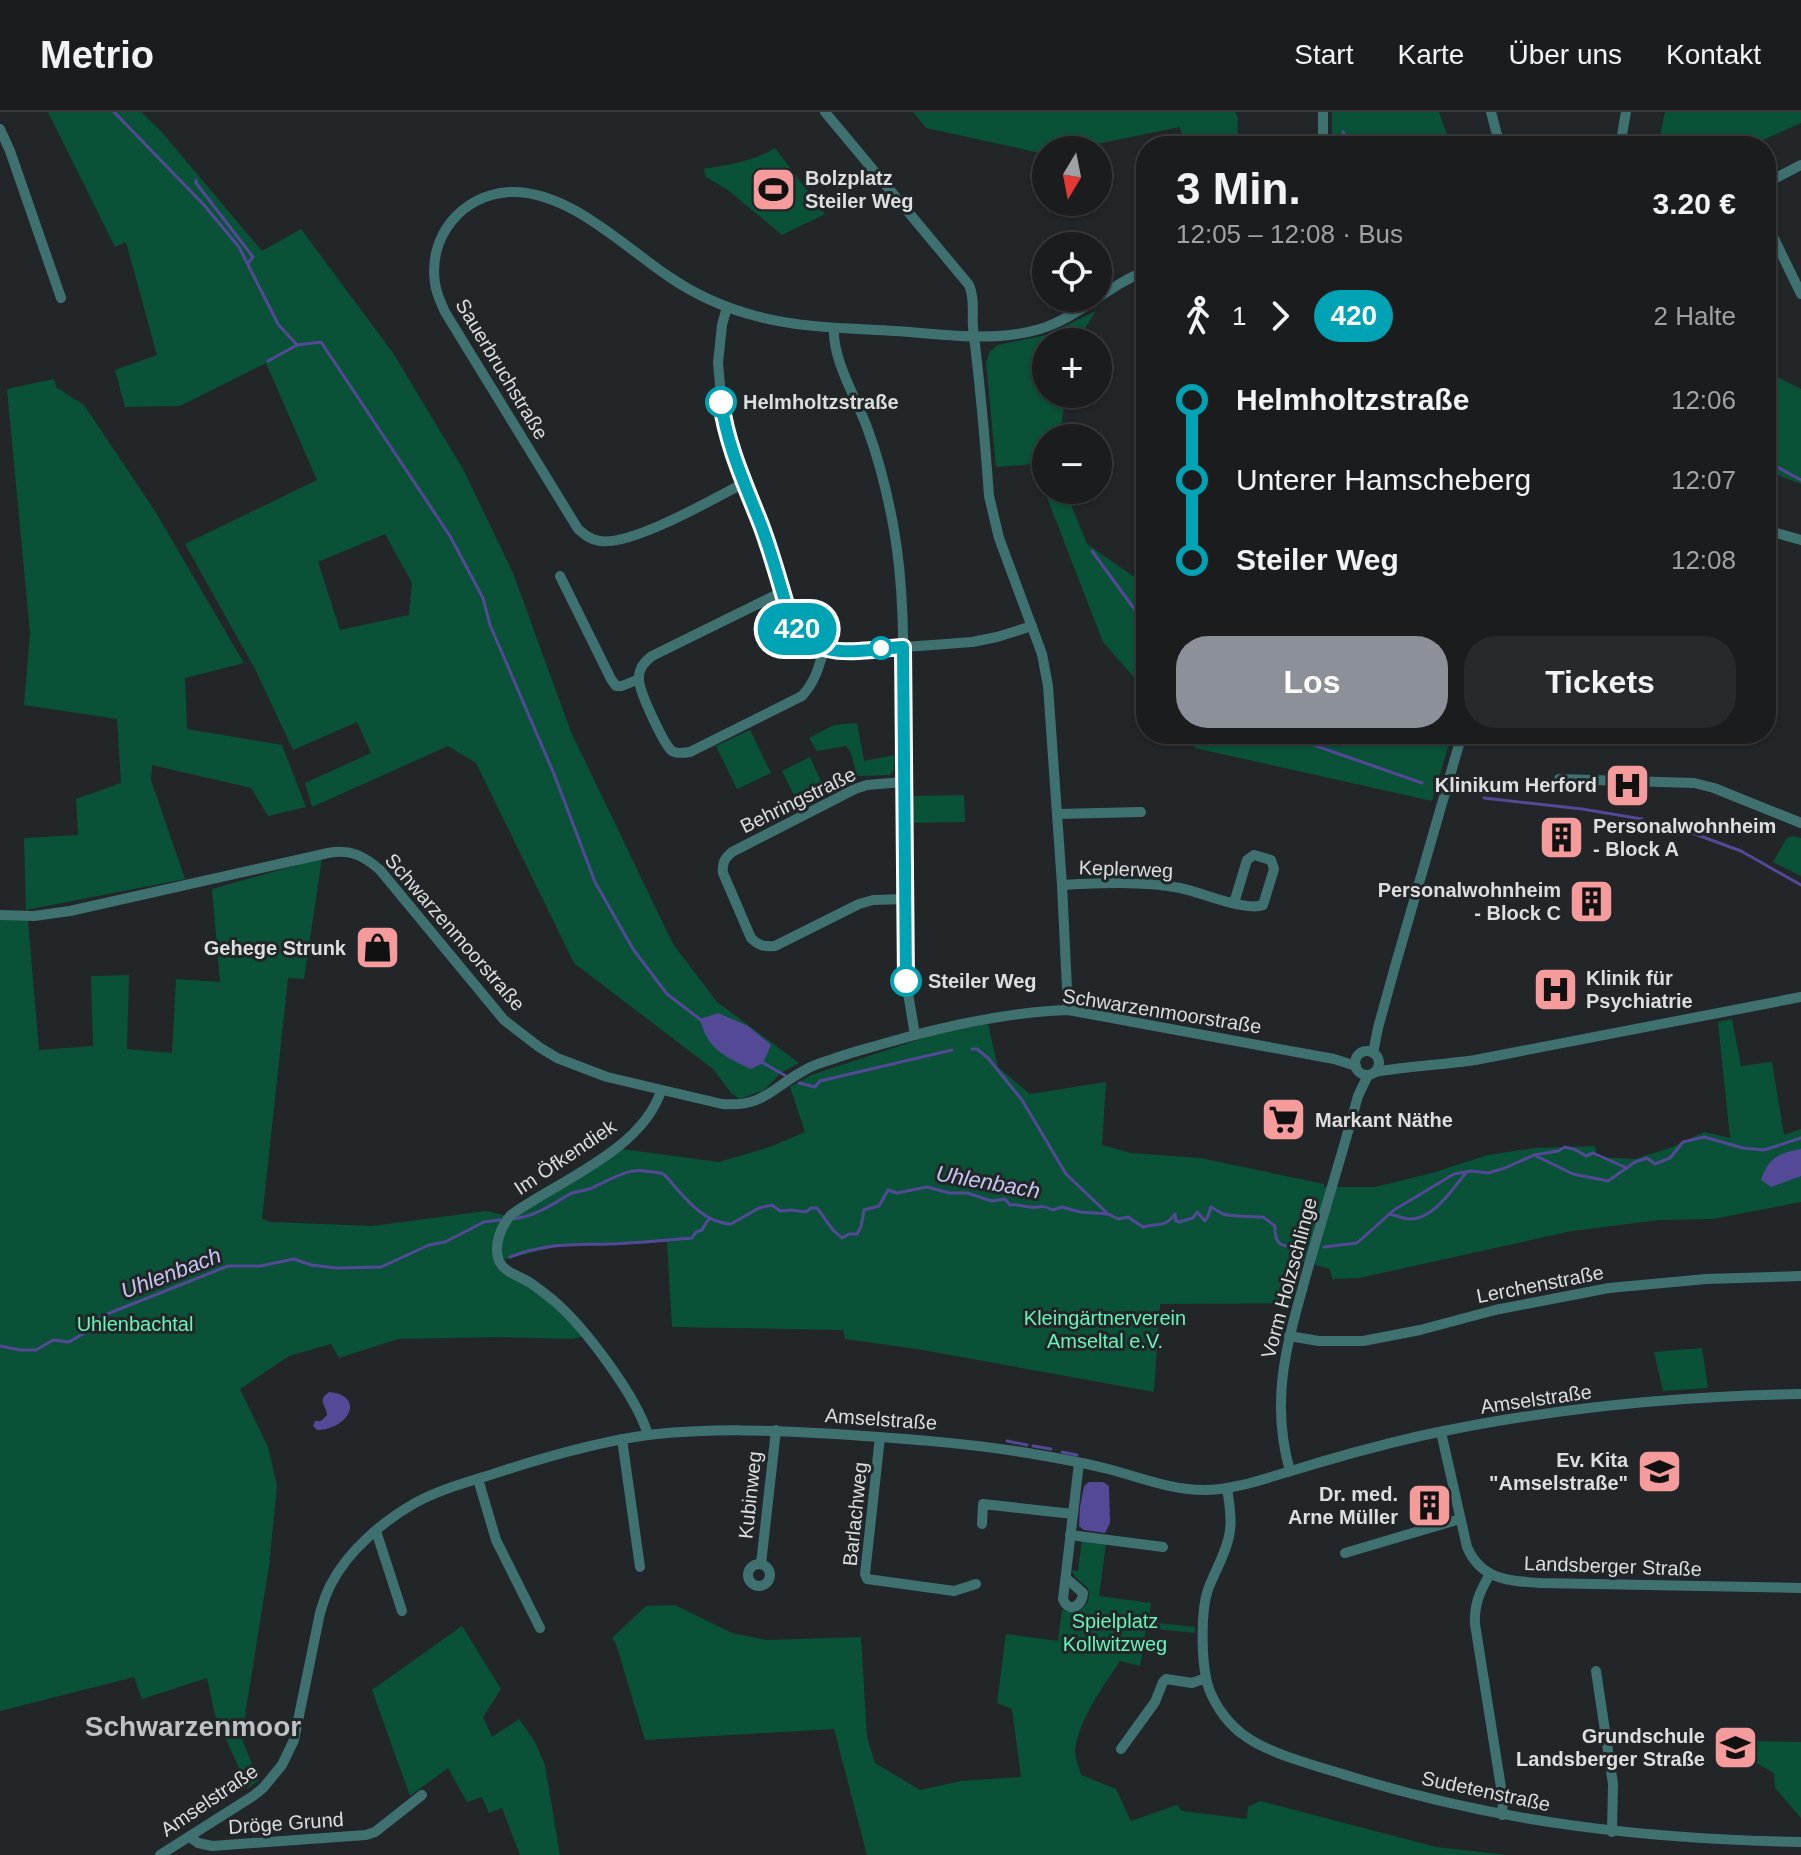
<!DOCTYPE html>
<html lang="de">
<meta charset="utf-8">
<style>
:root{--surface:#1a1c1e;--page:#27292b;--text:#f1f3f6;--muted:#9fa1a4;--line:#383a3c;--accent:#8c9099}
body{margin:0;font-family:Arial,sans-serif;background:var(--page);color:var(--text);height:100vh;display:flex;flex-direction:column;font-size:30px;white-space:nowrap}
*{box-sizing:border-box;margin:0}
p{font-size:26px;color:var(--muted)}
.icon{flex:none;width:44px;height:44px;fill:none;stroke:currentColor;stroke-width:2;stroke-linecap:round;stroke-linejoin:round}
.map{position:relative;flex:1;overflow:hidden}
.drawer{position:absolute;left:1136px;top:24px;width:640px;height:608px;display:flex;flex-direction:column;background:var(--surface);border-radius:32px;box-shadow:0 2px 6px #0004,0 0 0 2px var(--line)}
.drawer>*{flex:none}
.badge{padding:0 16px;border-radius:26px;font-size:28px;line-height:52px}
.needle{width:52px;rotate:190deg}
.fabs{position:absolute;left:1032px;top:24px;display:grid;gap:16px}
.fabs a{display:grid;place-items:center;width:80px;height:80px;border-radius:50%;background:var(--surface);box-shadow:0 2px 6px #0004,0 0 0 2px var(--line);font-size:40px}
.map>.badge{position:absolute;translate:-50% -50%;box-shadow:0 0 0 4px #fff}
.legs{display:flex;align-items:center;gap:12px;height:88px;padding:0 40px;font-size:26px}
.legs p{margin-inline-start:auto}
.head{display:flex;align-items:center;justify-content:space-between;height:136px;padding:0 40px}
h1{font-size:44px;font-weight:700;line-height:60px}
.button{display:flex;gap:16px;margin-top:auto;padding:16px 40px}
.button a{flex:1;height:92px;border-radius:32px;background:var(--accent);color:#fff;font-size:32px;font-weight:700;line-height:92px;text-align:center}
.button a+a{background:var(--page);color:var(--text)}
ul{padding:0 40px;list-style:none}
li{display:flex;align-items:center;gap:28px;height:80px;font-size:30px}
li i{display:grid;place-items:center;width:12px;height:100%;margin:0 10px;background:currentColor}
li i::after{content:'';width:20px;height:20px;margin:-10px;border:6px solid;border-radius:50%;background:var(--surface)}
li p{margin-inline-start:auto}
li:first-child i{background:linear-gradient(#0000 50%,currentColor 0)}
li:last-child i{background:linear-gradient(currentColor 50%,#0000 0)}
header{display:flex;align-items:center;gap:48px;box-sizing:border-box;height:112px;padding:0 40px;background:var(--surface);border-bottom:2px solid var(--line)}
header strong{font-size:38px}
nav{display:flex;gap:44px;margin-inline-start:auto;font-size:28px}
.map>svg:first-child{display:block}
.green{fill:#095238;fill-rule:evenodd}
.water{fill:#534996}
.lines{fill:none;stroke-linecap:round;stroke-linejoin:round}
.stream{stroke:#534996;stroke-width:3}
.street{stroke:#3e7170;stroke-width:10}
.line-1-casing{stroke:#fff;stroke-width:18}
.line-1{stroke:#00a3b4;stroke-width:12}
.stop-1-dot{fill:#fff;stroke:#00a3b4;stroke-width:4}
.labels{text-anchor:middle;dominant-baseline:central;stroke-width:6;stroke-linejoin:round;paint-order:stroke}
.poi-label{font-size:20px;font-weight:bold;fill:#dcdee0;stroke:#222628;text-anchor:end}
.street-label{font-size:20px;fill:#dcdee0;stroke:#222628}
.stop-label{font-size:20px;font-weight:bold;fill:#dcdee0;stroke:#222628;text-anchor:start}
.park-label{font-size:20px;fill:#67f5b8;stroke:#222628}
.water-label{font-size:22px;font-style:italic;fill:#c6c5f1;stroke:#222628}
.district-label{font-size:28px;font-weight:bold;fill:#bdc2c5;stroke:#222628}
</style>
<header>
<strong>Metrio</strong>
<nav><a>Start</a><a>Karte</a><a>Über uns</a><a>Kontakt</a></nav>
</header>
<div class="map">
<svg width="1801" height="1743" viewBox="0 0 1801 1743">
<rect width="100%" height="100%" fill="#222628"/>
<g class="green">
<path d="M48 0H141L160 18 262 139 301 117 393 241 463 357 513 461 571 620 673 832 717 890 799 951 781 961 764 978 740 987 732 982 713 957 574 851 476 651 448 634 312 695 305 671 371 641 357 610 293 638 255 557 185 432 317 368 266 251 180 294 125 295 115 258 157 243 126 130 115 135ZM385 422 412 471 409 503 340 518 318 450Z"/>
<polygon points="913,0 1235,0 1238,6 1237,34 1184,34 1180,15 1067,38 1046,38 1045,42 926,16"/>
<polygon points="1332,0 1439,0 1451,34 1332,34"/>
<polygon points="1665,0 1801,0 1801,11 1749,34 1658,34"/>
<path d="M775 36 825 102 782 123 728 78 706 65 704 57C727 53 755 49 775 36Z"/>
<polygon points="1096,199 1076,230 1046,230 1046,282 1066,282 1059,326 1046,326 1046,378 1068,378 1072,395 1087,432 1140,469 1146,472 1146,579 1103,530 1034,352 996,355 986,250 990,239 998,233 1046,223"/>
<polygon points="1766,259 1801,277 1801,372 1775,362 1766,355"/>
<polygon points="54,267 56,275 84,293 155,399 244,551 185,566 187,617 282,633 306,695 268,704 251,676 152,653 151,668 185,767 26,798 24,726 78,723 76,687 121,671 117,607 24,593 30,521 7,277"/>
<polygon points="857,611 864,649 895,643 894,658 890,663 857,664 851,641 846,634 817,639 809,626 834,613"/>
<polygon points="750,618 771,661 737,677 716,634"/>
<polygon points="1183,622 1452,622 1432,689 1195,636"/>
<polygon points="810,645 825,678 798,691 782,659"/>
<polygon points="964,683 965,710 912,711 911,684"/>
<polygon points="1793,724 1801,726 1801,764 1773,750 1787,726"/>
<polygon points="322,746 304,867 288,866 262,1107 271,1110 372,1114 486,1099 512,1105 621,1037 719,1050 770,1035 805,1020 790,975 811,963 936,922 988,912 998,955 1030,982 1106,970 1102,1033 1131,1041 1200,1046 1324,1072 1324,1075 1375,1075 1432,1061 1488,1043 1535,1036 1595,1034 1597,1045 1635,1047 1670,1036 1704,1020 1730,1026 1718,910 1732,907 1741,954 1772,950 1784,1023 1801,1017 1801,1090 1713,1107 1659,1108 1572,1119 1359,1166 1332,1167 1330,1157 1301,1149 1289,1191 1160,1192 1154,1280 917,1237 845,1227 843,1218 672,1215 667,1130 567,1132 502,1148 495,1155 532,1175 552,1192 584,1224 572,1227 499,1225 398,1227 339,1246 331,1232 289,1244 240,1277 268,1335 277,1374 269,1454 246,1597 243,1630 259,1668 248,1676 215,1603 207,1566 142,1587 134,1565 0,1599 0,807 28,809 39,938 93,934 91,864 129,863 127,937 172,941 176,867 220,870 212,777"/>
<polygon points="1702,1236 1708,1276 1663,1279 1654,1240"/>
<path d="M1082 1428 1106 1432 1099 1484 1151 1491 1149 1510 1195 1515V1521L1146 1516 1140 1554 1120 1549C1104 1573 1078 1609 1075 1638 1075 1646 1079 1655 1081 1663L1116 1677 1131 1709 1177 1693 1182 1699 1247 1707 1248 1695 1260 1689 1436 1735 1507 1743H867L834 1617 645 1628 616 1532 612 1526 646 1494 675 1493 732 1521 767 1528 861 1525 867 1625 875 1651 920 1678 961 1669 1021 1665 1012 1597 997 1591 1006 1522 1058 1529 1062 1498C1078 1502 1093 1495 1088 1476L1076 1466 1071 1458 1078 1459Z"/>
<polygon points="462,1514 501,1577 483,1605 492,1625 519,1607 535,1630 545,1653 560,1743 520,1743 502,1696 489,1701 482,1685 467,1690 448,1656 410,1684 372,1578"/>
<polygon points="1754,1629 1801,1630 1801,1706 1775,1676 1774,1661 1753,1649"/>
</g>
<g class="water">
<path d="M718 901 748 914 771 933 763 951 751 957C725 945 707 937 700 907Z"/>
<path d="M1801 1037V1064L1771 1075 1761 1068C1768 1046 1779 1041 1801 1037Z"/>
<path d="M329 1280C367 1284 348 1318 317 1318L313 1314 315 1309H321L327 1303C327 1293 316 1289 329 1280Z"/>
<polygon points="1089,1370 1103,1370 1109,1374 1110,1411 1105,1421 1084,1418 1079,1414 1080,1395 1084,1374"/>
</g>
<g class="lines">
<g class="stream">
<polyline points="114,0 204,93 239,135 278,212 297,233 321,230 450,424 483,486 490,513 554,662 595,770 633,837 667,882 701,908"/>
<polyline points="1343,20 1346,24 1345,34"/>
<polyline points="196,68 196,71 253,145 248,151"/>
<polyline points="268,249 297,233"/>
<polyline points="1766,349 1801,368"/>
<polyline points="1092,439 1146,513"/>
<polyline points="1282,622 1422,671"/>
<polyline points="1484,686 1582,697 1642,707"/>
<polyline points="1660,713 1692,721 1741,739 1801,773"/>
<polyline points="972,937 977,937 988,946 1022,988 1066,1062 1107,1101"/>
<polyline points="760,949 786,964"/>
<polyline points="799,971 815,975 820,969 952,938"/>
<polyline points="1534,1043 1558,1039 1565,1035 1576,1038 1586,1044 1593,1041 1627,1056"/>
<path d="M1389 1102C1395 1103 1402 1106 1408 1107 1433 1109 1452 1077 1466 1061"/>
<path d="M511 1107C532 1106 550 1094 568 1083 575 1079 585 1079 592 1076 607 1069 628 1056 645 1059 650 1060 658 1060 663 1062 668 1065 672 1072 676 1076 691 1093 707 1111 731 1112L759 1096 772 1093 780 1099 791 1098 806 1100 811 1096H817L833 1118 842 1126 849 1122H857L861 1115 864 1098 879 1094 888 1078 897 1081 927 1075 949 1081H967L992 1089 1005 1087 1010 1093C1018 1092 1021 1094 1029 1095 1040 1097 1038 1091 1053 1098L1062 1095 1080 1100 1108 1102 1118 1107 1128 1105 1143 1115C1158 1111 1165 1116 1175 1102L1176 1109 1179 1110 1193 1106 1197 1100 1205 1109 1208 1104 1211 1095C1213 1096 1221 1101 1223 1102 1228 1104 1256 1105 1263 1105L1275 1114C1274 1134 1282 1134 1299 1136"/>
<polyline points="1324,1135 1357,1131 1394,1098 1454,1062 1471,1059 1488,1061 1505,1056 1534,1043 1573,1062 1608,1069 1635,1050 1647,1046 1655,1052 1670,1046 1683,1030 1704,1025 1743,1036 1764,1038 1801,1026"/>
<path d="M510 1145C547 1131 571 1133 610 1132 637 1131 665 1128 692 1126L696 1120 702 1118 707 1109 709 1108"/>
<polyline points="0,1234 20,1238 36,1238 53,1228 69,1230 91,1217 102,1204 228,1154 260,1154 294,1147 311,1153 337,1156 381,1155 429,1133 445,1130 484,1110 500,1108"/>
<polyline points="1007,1329 1027,1333"/>
<polyline points="1033,1334 1051,1337"/>
<polyline points="1062,1340 1077,1343"/>
</g>
<g class="street">
<path d="M825 0 969 173C975 186 972 202 973 216 980 272 985 328 989 384L999 426 1042 542 1048 574 1062 773 1068 898"/>
<polyline points="1491,0 1500,34"/>
<polyline points="0,17 10,39 61,186"/>
<polyline points="1323,34 1323,0"/>
<polyline points="1620,34 1626,0"/>
<polyline points="1766,71 1801,53"/>
<polyline points="1766,110 1801,182"/>
<polyline points="727,195 722,213 718,251 723,307 736,352 761,414 789,502 802,523 812,532 824,537 852,539 972,530 997,525 1032,514"/>
<path d="M834 216C832 248 857 287 868 318 880 351 888 384 894 418 906 486 903 557 903 625 903 706 905 788 906 869L915 923"/>
<path d="M744 371C713 387 632 434 600 429 591 428 585 423 578 417L445 200C441 191 436 181 435 171 428 124 462 83 509 80 567 77 623 134 668 164 694 182 725 196 756 204 801 216 848 216 895 219 942 222 993 231 1040 217 1079 205 1108 173 1146 159"/>
<polyline points="1766,418 1801,428"/>
<polyline points="560,464 611,567 616,574 622,574 639,567"/>
<path d="M782 480 652 544C647 548 642 552 640 559 638 564 639 572 641 577 644 588 664 633 672 639 677 642 684 641 690 640L802 584C815 570 819 555 824 537"/>
<polyline points="1559,667 1694,671 1714,676 1801,711"/>
<path d="M903 670 867 673 855 677 732 740C724 747 722 751 723 761L751 826C759 834 765 835 775 834L859 792 873 788 905 787"/>
<polyline points="1057,702 1141,700"/>
<path d="M1062 773C1101 771 1141 769 1180 776 1201 780 1245 800 1263 793L1274 757 1271 748 1254 743 1247 748 1234 791"/>
<path d="M0 803 34 804 70 799 328 741C350 737 363 743 380 758L504 908 539 935 557 946 607 965 722 992C765 995 771 976 805 958 813 953 824 950 833 947 851 940 869 936 886 931 945 914 1006 900 1068 898L1334 947 1356 954"/>
<circle cx="1367" cy="951" r="12"/>
<polyline points="1373,941 1378,916 1394,858 1462,622"/>
<path d="M1375 960C1408 954 1441 953 1475 948L1801 885"/>
<polyline points="1289,1224 1319,1229 1363,1229 1420,1218 1495,1198 1609,1176 1706,1167 1801,1164"/>
<path d="M1441 1320 1467 1435C1481 1468 1509 1469 1541 1471L1801 1476"/>
<path d="M648 1323C637 1285 584 1214 553 1188 545 1182 537 1175 529 1170 519 1164 504 1160 499 1149 493 1134 501 1114 511 1103 558 1069 641 1039 661 979"/>
<polyline points="880,1325 865,1462 867,1467 954,1479 976,1472"/>
<polyline points="622,1327 640,1455"/>
<path d="M1290 1359C1268 1282 1290 1223 1310 1149 1326 1094 1343 1039 1358 984L1368 963"/>
<polyline points="478,1367 496,1428 540,1516"/>
<path d="M1227 1376C1229 1390 1232 1404 1230 1418 1228 1437 1216 1457 1209 1475 1200 1497 1201 1554 1209 1577 1216 1595 1229 1613 1245 1624 1271 1643 1321 1655 1352 1665 1502 1711 1645 1727 1801 1730"/>
<polyline points="982,1412 983,1392 1073,1402"/>
<polyline points="376,1419 402,1499"/>
<polyline points="1070,1423 1163,1435"/>
<polyline points="1345,1441 1460,1407"/>
<polyline points="761,1452 776,1318"/>
<circle cx="759" cy="1463" r="11"/>
<path d="M1490 1462C1480 1479 1474 1492 1475 1512L1503 1688 1502 1703"/>
<path d="M1066 1466 1083 1481C1083 1494 1068 1502 1063 1487L1079 1351"/>
<polyline points="1596,1559 1613,1672 1612,1720"/>
<polyline points="1121,1637 1155,1590 1163,1570 1166,1567 1192,1571 1206,1566"/>
<polyline points="190,1725 198,1731 212,1734 366,1723 375,1720 422,1683"/>
<path d="M160 1743 253 1684 263 1676 282 1653 294 1628 320 1501C323 1491 326 1481 331 1472 348 1439 383 1409 415 1391 440 1377 469 1370 496 1361 545 1345 596 1330 648 1323 711 1316 773 1318 836 1322 896 1326 955 1330 1015 1339 1046 1344 1077 1349 1108 1357 1140 1365 1173 1379 1207 1378 1237 1377 1263 1367 1291 1359 1333 1346 1376 1334 1420 1324 1544 1297 1674 1284 1801 1282"/>
</g>
</g>
<g class="lines">
<defs>
<path id="line-1" d="M721 290C727 334 745 372 761 413 772 442 780 473 789 502 812 553 857 538 903 535L906 869"/>
</defs>
<use href="#line-1" class="line-1-casing"/>
<use href="#line-1" class="line-1"/>
</g>
<defs>
<symbol id="stadium-square" viewBox="-11 -11 22 22"><rect x="-9" y="-9" width="18" height="18" rx="4" fill="#f59b9b" stroke="#222628"/><path d="M0-5a6.5 5 0 1 0 0 10a6.5 5 0 1 0 0-10ZM-3.5-1.8h7v3.6h-7Z" fill="#111"/></symbol>
<symbol id="hospital-square" viewBox="-11 -11 22 22"><rect x="-9" y="-9" width="18" height="18" rx="4" fill="#f59b9b" stroke="#222628"/><path d="M-5-5h3v3.5h4V-5h3V5h-3V1.5h-4V5h-3Z" fill="#111"/></symbol>
<symbol id="building-square" viewBox="-11 -11 22 22"><rect x="-9" y="-9" width="18" height="18" rx="4" fill="#f59b9b" stroke="#222628"/><path d="M-4-6H4V6H1V3H-1V6H-4ZM-2.5-4.3h1.7v1.8h-1.7ZM.8-4.3h1.7v1.8H.8ZM-2.5-1h1.7V.8h-1.7ZM.8-1h1.7V.8H.8Z" fill="#111"/></symbol>
<symbol id="shop-square" viewBox="-11 -11 22 22"><rect x="-9" y="-9" width="18" height="18" rx="4" fill="#f59b9b" stroke="#222628"/><path d="M-5-2.5h2.3a2.7 3.5 0 0 1 5.4 0H5L5.5 6h-11ZM-1.5-2.5h3a1.5 2.3 0 0 0-3 0Z" fill="#111"/></symbol>
<symbol id="supermarket-square" viewBox="-11 -11 22 22"><rect x="-9" y="-9" width="18" height="18" rx="4" fill="#f59b9b" stroke="#222628"/><path d="M-6-5.5h2.5l.6 2H6L4.5 2H-2.5L-4.4-4H-6ZM-1.5 3.2a1.3 1.3 0 1 0 .1 0ZM3 3.2a1.3 1.3 0 1 0 .1 0Z" fill="#111"/></symbol>
<symbol id="school-square" viewBox="-11 -11 22 22"><rect x="-9" y="-9" width="18" height="18" rx="4" fill="#f59b9b" stroke="#222628"/><path d="M0-5L7-2L0 1L-7-2ZM-4 1L0 2.5L4 1V4Q0 6-4 4Z" fill="#111"/></symbol>
</defs>
<g fill-rule="evenodd">
<use href="#stadium-square" x="748" y="52" width="51" height="51"/>
<use href="#hospital-square" x="1602" y="648" width="51" height="51"/>
<use href="#building-square" x="1536" y="700" width="51" height="51"/>
<use href="#building-square" x="1566" y="764" width="51" height="51"/>
<use href="#shop-square" x="352" y="810" width="51" height="51"/>
<use href="#hospital-square" x="1530" y="852" width="51" height="51"/>
<use href="#supermarket-square" x="1258" y="982" width="51" height="51"/>
<use href="#school-square" x="1634" y="1334" width="51" height="51"/>
<use href="#building-square" x="1404" y="1368" width="51" height="51"/>
<use href="#school-square" x="1710" y="1610" width="51" height="51"/>
</g>
<g class="stop-1-dot">
<circle cx="721" cy="290" r="14"/>
<circle cx="881" cy="536" r="10"/>
<circle cx="906" cy="869" r="14"/>
</g>
<g class="labels">
<g class="poi-label">
<text x="805" y="66" text-anchor="start">Bolzplatz<tspan x="805" dy="23">Steiler Weg</tspan></text>
<text x="1597" y="673">Klinikum Herford</text>
<text x="1593" y="714" text-anchor="start">Personalwohnheim<tspan x="1593" dy="23">- Block A</tspan></text>
<text x="1561" y="778">Personalwohnheim<tspan x="1561" dy="23">- Block C</tspan></text>
<text x="346" y="836">Gehege Strunk</text>
<text x="1586" y="866" text-anchor="start">Klinik für<tspan x="1586" dy="23">Psychiatrie</tspan></text>
<text x="1315" y="1008" text-anchor="start">Markant Näthe</text>
<text x="1628" y="1348">Ev. Kita<tspan x="1628" dy="23">"Amselstraße"</tspan></text>
<text x="1398" y="1382">Dr. med.<tspan x="1398" dy="23">Arne Müller</tspan></text>
<text x="1705" y="1624">Grundschule<tspan x="1705" dy="23">Landsberger Straße</tspan></text>
</g>
<g class="street-label">
<text transform="translate(502 257) rotate(59)">Sauerbruchstraße</text>
<text transform="translate(798 688) rotate(-26)">Behringstraße</text>
<text transform="translate(1126 757) rotate(2)">Keplerweg</text>
<text transform="translate(455 820) rotate(49)">Schwarzenmoorstraße</text>
<text transform="translate(1162 899) rotate(9)">Schwarzenmoorstraße</text>
<text transform="translate(565 1045) rotate(-34)">Im Öfkendiek</text>
<text transform="translate(1289 1166) rotate(-75)">Vorm Holzschlinge</text>
<text transform="translate(1540 1172) rotate(-11)">Lerchenstraße</text>
<text transform="translate(1536 1287) rotate(-8)">Amselstraße</text>
<text transform="translate(881 1307) rotate(4)">Amselstraße</text>
<text transform="translate(750 1383) rotate(-84)">Kubinweg</text>
<text transform="translate(855 1402) rotate(-84)">Barlachweg</text>
<text transform="translate(1613 1454) rotate(2)">Landsberger Straße</text>
<text transform="translate(1486 1679) rotate(12)">Sudetenstraße</text>
<text transform="translate(209 1688) rotate(-34)">Amselstraße</text>
<text transform="translate(286 1711) rotate(-4)">Dröge Grund</text>
</g>
<g class="stop-label">
<text x="743" y="290">Helmholtzstraße</text>
<text x="928" y="869">Steiler Weg</text>
</g>
<g class="park-label">
<text x="1105" y="1206">Kleingärtnerverein<tspan x="1105" dy="23">Amseltal e.V.</tspan></text>
<text x="135" y="1212">Uhlenbachtal</text>
<text x="1115" y="1509">Spielplatz<tspan x="1115" dy="23">Kollwitzweg</tspan></text>
</g>
<g class="water-label">
<text transform="translate(988 1070) rotate(10)">Uhlenbach</text>
<text transform="translate(171 1161) rotate(-21)">Uhlenbach</text>
</g>
<g class="district-label">
<text x="193" y="1614">Schwarzenmoor</text>
</g>
</g>
</svg>
<div class="fabs">
<a><svg class="needle" viewBox="-14 -14 28 28"><path d="M0-13l5 13h-10z" fill="#e53935"/><path d="M0 13l5-13h-10z" fill="#9fa1a4"/></svg></a>
<a><svg class="icon" aria-label="locate" viewBox="0 0 24 24"><circle cx="12" cy="12" r="6"/><path d="M12 2v4M12 18v4M2 12h4M18 12h4"/></svg></a>
<a>+</a>
<a>−</a>
</div>
<b class="badge" style="left:797px;top:517px;background:#00a3b4;color:#fff">420</b>
<section class="drawer">
<div class="head"><div><h1>3 Min.</h1><p>12:05 – 12:08 · Bus</p></div><b>3.20 €</b></div>
<div class="legs"><svg class="icon" aria-label="walk" viewBox="0 0 24 24"><circle cx="13" cy="4" r="2"/><path d="M13 8l-2 6 4 7M11 14l-3 7M7 12l3-4h3l4 4"/></svg>1<svg class="icon" aria-label="forward" viewBox="0 0 24 24"><path d="M9 5l7 7-7 7"/></svg><b class="badge" style="background:#00a3b4;color:#fff">420</b><p>2 Halte</p></div>
<ul>
<li><i style="color:#00a3b4"></i><b>Helmholtzstraße</b><p>12:06</p></li>
<li><i style="color:#00a3b4"></i><span>Unterer Hamscheberg</span><p>12:07</p></li>
<li><i style="color:#00a3b4"></i><b>Steiler Weg</b><p>12:08</p></li>
</ul>
<div class="button"><a>Los</a><a>Tickets</a></div>
</section>
</div>
